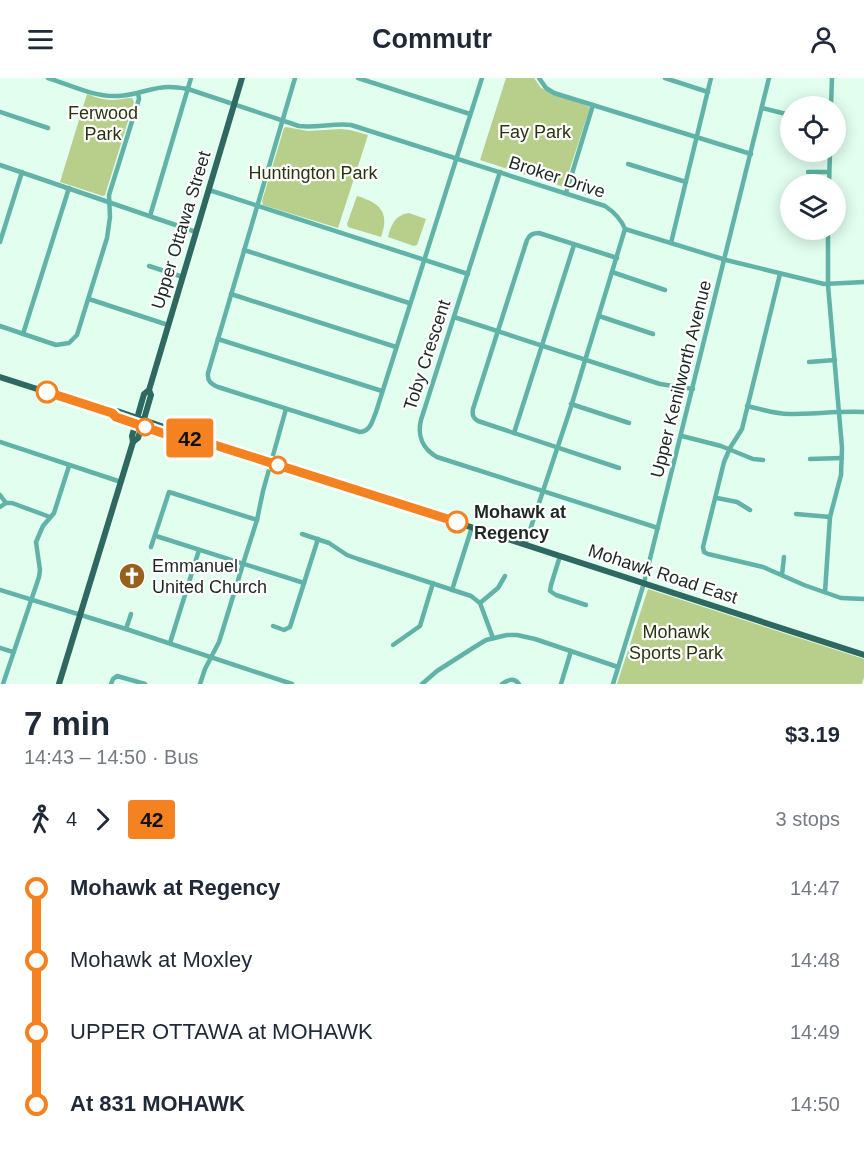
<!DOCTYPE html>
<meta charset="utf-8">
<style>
:root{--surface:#fff;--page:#f6f6f7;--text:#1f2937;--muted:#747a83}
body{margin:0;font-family:Helvetica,sans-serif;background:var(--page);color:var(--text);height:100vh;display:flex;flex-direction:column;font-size:22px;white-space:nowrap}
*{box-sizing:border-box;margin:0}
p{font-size:20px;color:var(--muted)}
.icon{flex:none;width:33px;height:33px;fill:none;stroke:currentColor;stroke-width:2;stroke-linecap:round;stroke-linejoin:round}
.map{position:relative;height:606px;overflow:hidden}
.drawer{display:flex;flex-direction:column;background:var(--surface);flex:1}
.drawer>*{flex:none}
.badge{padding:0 12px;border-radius:4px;font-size:21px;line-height:39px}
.fabs{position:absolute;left:780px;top:18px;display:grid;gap:12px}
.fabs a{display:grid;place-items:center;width:66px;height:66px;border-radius:50%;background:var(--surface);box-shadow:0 3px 15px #0003;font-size:30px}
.map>.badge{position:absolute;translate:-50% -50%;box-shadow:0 0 0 3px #fff}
.legs{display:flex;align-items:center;gap:9px;height:66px;padding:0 24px;font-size:20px}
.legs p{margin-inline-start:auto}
.summary{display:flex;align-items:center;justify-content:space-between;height:102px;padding:0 24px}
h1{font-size:33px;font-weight:600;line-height:45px}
ul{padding:0 24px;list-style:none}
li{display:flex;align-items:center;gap:21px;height:72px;font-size:22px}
li i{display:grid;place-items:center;width:9px;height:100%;margin:0 8px;background:currentColor}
li i::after{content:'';width:15px;height:15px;margin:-8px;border:4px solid;border-radius:50%;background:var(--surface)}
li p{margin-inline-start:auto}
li:first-child i{background:linear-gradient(#0000 50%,currentColor 0)}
li:last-child i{background:linear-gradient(currentColor 50%,#0000 0)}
header{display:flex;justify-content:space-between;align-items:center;height:78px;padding:0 24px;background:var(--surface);font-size:27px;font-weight:600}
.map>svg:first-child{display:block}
.green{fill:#b7cf8b}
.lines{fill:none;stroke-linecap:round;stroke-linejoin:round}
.minor{stroke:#60b3a6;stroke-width:4.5}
.major{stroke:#2e6860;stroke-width:6}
.line-1-casing{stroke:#fff;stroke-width:14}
.line-1{stroke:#f58220;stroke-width:9}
.stop-1-dot{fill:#fff;stroke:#f58220;stroke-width:3}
.labels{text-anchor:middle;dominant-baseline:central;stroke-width:4.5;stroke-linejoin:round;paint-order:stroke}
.park-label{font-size:18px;fill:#29350e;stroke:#fff}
.street-label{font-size:18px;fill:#1d2823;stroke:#fff}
.stop-label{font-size:18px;font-weight:bold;fill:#1d2823;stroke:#fff;text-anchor:start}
.poi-label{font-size:18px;fill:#1d2823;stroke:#fff;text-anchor:start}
</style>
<header><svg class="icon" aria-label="menu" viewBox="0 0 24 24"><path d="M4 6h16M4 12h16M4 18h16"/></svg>Commutr<svg class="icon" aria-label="person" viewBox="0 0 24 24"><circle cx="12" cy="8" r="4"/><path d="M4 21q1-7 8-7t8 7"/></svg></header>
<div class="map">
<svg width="864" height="606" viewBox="0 0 864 606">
<rect width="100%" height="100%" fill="#e1feef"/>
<g class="green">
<polygon points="506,0 534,0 541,10 590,29 564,109 480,82"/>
<path d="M87 16C95 19 103 22 112 22 119 22 126 20 132 20L134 24 105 117 103 118 60 104Z"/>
<polygon points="286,49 308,53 341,51 350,52 368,57 338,150 263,127 262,123 284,50"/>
<path d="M357 118C380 125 390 134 381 159L348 149 347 146Z"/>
<path d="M409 135 426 141 417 167 414 168 388 159C391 147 395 137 409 135Z"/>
<polygon points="648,511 864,581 864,599 862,606 617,606"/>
</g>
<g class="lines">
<g class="minor">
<path d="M48 0C70 7 94 19 117 18 135 18 151 9 169 9 175 9 182 10 188 11L299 48C317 50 334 45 351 47L605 128C614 134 621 141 625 151L726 182 824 206 864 204"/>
<path d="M295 0 208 295C207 303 211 306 218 309L360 354C371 353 372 343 376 334L482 0"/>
<polyline points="358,0 470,36"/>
<polyline points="539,0 546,10 554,15 751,76"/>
<polyline points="665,0 708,14"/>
<polyline points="831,28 832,0"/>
<polyline points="762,30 790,37"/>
<polyline points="0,34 48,50"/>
<polyline points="628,86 686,104"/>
<polyline points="0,87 196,154"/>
<path d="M500 94 421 342C417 358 423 371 437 379L658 450"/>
<polyline points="808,94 829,94"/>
<polyline points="829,106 830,74"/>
<polyline points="209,112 468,196"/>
<polyline points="566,115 593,27"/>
<polyline points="150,138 191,0"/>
<polyline points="0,164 22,94"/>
<polyline points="671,165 711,0"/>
<polyline points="244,172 409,225"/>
<path d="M617 180 539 155C534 155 529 157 527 162L473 331C472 337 473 340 478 343L619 390"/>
<polyline points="149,188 183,199"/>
<polyline points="612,194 665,212"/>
<polyline points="780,196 742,351 730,370 724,384 703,469 704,474 708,476 763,489 804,507 841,520 864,521"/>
<polyline points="231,216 396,269"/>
<polyline points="89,221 168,247"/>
<polyline points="599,238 653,256"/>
<polyline points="454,239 660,306 693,311"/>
<polyline points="0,248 56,267 69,265 77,257 107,160 110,139 109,117 139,21 138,15"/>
<polyline points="23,256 69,110"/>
<polyline points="218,261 382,313"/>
<polyline points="809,284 835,282"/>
<polyline points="571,326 629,345"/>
<path d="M747 328C761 331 775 336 789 336 814 336 839 333 864 334"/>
<polyline points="514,355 574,167"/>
<polyline points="682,358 721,368 753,381 763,382"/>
<polyline points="0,364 121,404"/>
<polyline points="810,381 842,380"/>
<polyline points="0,417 6,425"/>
<polyline points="717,420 737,424 750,432"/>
<polyline points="0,429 6,425 12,425 50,439"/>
<polyline points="796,436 830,439"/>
<polyline points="302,456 329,465 347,477 358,481 471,518 480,525 493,560"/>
<polyline points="156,458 304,505"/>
<polyline points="525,467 570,332 625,151"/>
<polyline points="151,469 169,414 257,442"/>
<polyline points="560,478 551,507 550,513 556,517 586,527"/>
<polyline points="782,497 784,479"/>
<polyline points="0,512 126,551 292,606"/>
<polyline points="452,512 472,449"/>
<polyline points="825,514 830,439 841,397 842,370 828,207 828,152"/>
<polyline points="480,525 498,510 505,498"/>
<polyline points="273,548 284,552 290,549 318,461"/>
<polyline points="126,551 131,536"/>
<polyline points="170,565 199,472"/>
<polyline points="393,567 420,548 433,505"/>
<polyline points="0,570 13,574"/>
<polyline points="3,606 39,499 40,492 36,464 43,448 54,435 69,388"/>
<polyline points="111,606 113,601 117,598 145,606"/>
<polyline points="200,606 205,591 219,564 243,486 257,442 263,413 286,331"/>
<polyline points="422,606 437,593 473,570 486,562 507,557 517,557 535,561 618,589"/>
<path d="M502 606C507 602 514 599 519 606"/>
<polyline points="561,606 571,573"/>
<polyline points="613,606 644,505 769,0"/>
</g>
<g class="major">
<polyline points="0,299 112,335 117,333 167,350 175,355"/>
<polyline points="112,335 116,339 165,356 178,357 202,363 271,384 864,577"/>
<polyline points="133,364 138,360 142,348 151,317 149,312 155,292 242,0"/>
<polyline points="59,606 133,364 132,358 144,316 149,312"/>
</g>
</g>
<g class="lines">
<defs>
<polyline id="line-1" points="47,314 112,335 116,339 165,356 178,357 202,363 457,444"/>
</defs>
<use href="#line-1" class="line-1-casing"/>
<use href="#line-1" class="line-1"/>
</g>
<defs>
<symbol id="church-disc" viewBox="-11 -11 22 22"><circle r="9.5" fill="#99601c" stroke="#fff"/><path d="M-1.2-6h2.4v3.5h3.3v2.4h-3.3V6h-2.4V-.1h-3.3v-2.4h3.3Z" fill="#fff"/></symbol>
</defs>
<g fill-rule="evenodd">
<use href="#church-disc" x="117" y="483" width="30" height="30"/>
</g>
<g class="stop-1-dot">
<circle cx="47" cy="314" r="10"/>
<circle cx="145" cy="349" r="8"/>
<circle cx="278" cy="387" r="8"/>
<circle cx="457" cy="444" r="10"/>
</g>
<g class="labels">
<g class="park-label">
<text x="103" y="35">Ferwood<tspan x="103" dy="21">Park</tspan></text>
<text x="535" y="54">Fay Park</text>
<text x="313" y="95">Huntington Park</text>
<text x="676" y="554">Mohawk<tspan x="676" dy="21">Sports Park</tspan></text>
</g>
<g class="street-label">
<text transform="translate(557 99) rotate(18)">Broker Drive</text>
<text transform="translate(181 152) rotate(-73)">Upper Ottawa Street</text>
<text transform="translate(427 277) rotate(-72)">Toby Crescent</text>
<text transform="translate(681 301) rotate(-76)">Upper Kenilworth Avenue</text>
<text transform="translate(663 496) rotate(18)">Mohawk Road East</text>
</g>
<g class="stop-label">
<text x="474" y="434">Mohawk at<tspan x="474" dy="21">Regency</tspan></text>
</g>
<g class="poi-label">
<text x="152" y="488">Emmanuel<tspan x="152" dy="21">United Church</tspan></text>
</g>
</g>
</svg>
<div class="fabs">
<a><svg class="icon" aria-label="locate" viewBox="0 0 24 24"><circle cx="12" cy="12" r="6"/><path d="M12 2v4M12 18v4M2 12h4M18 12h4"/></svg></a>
<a><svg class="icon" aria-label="layers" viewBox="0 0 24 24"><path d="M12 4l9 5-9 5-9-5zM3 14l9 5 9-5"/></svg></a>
</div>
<b class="badge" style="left:190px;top:360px;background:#f58220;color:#111">42</b>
</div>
<section class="drawer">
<div class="summary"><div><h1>7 min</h1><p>14:43 – 14:50 · Bus</p></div><b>$3.19</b></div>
<div class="legs"><svg class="icon" aria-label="walk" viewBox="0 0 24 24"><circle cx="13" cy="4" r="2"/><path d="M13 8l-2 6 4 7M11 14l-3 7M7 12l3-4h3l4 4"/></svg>4<svg class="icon" aria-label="forward" viewBox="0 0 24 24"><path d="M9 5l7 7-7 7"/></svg><b class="badge" style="background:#f58220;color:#111">42</b><p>3 stops</p></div>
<ul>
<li><i style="color:#f58220"></i><b>Mohawk at Regency</b><p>14:47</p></li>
<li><i style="color:#f58220"></i><span>Mohawk at Moxley</span><p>14:48</p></li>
<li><i style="color:#f58220"></i><span>UPPER OTTAWA at MOHAWK</span><p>14:49</p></li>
<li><i style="color:#f58220"></i><b>At 831 MOHAWK</b><p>14:50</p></li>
</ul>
</section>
